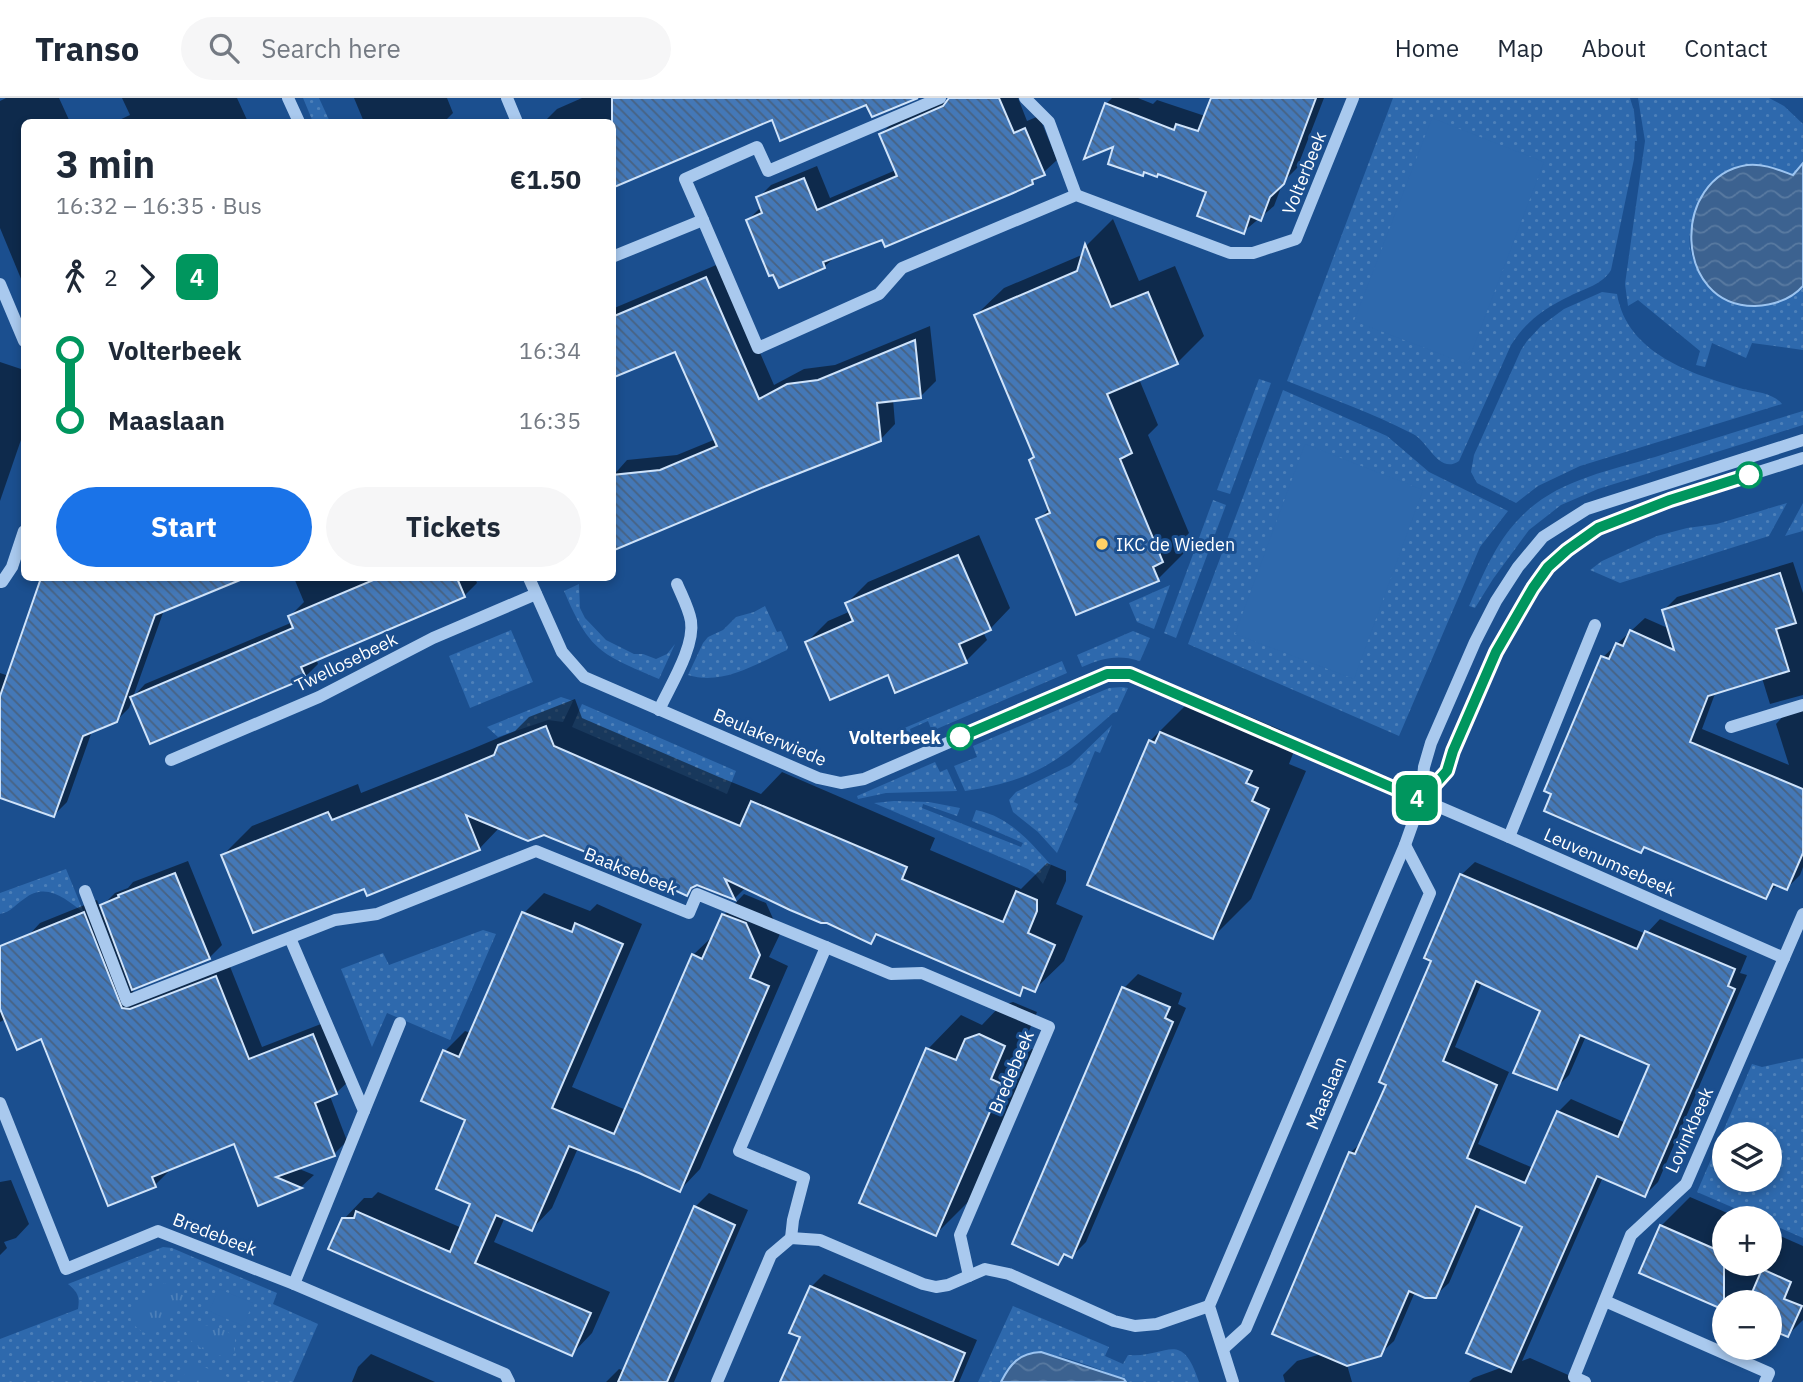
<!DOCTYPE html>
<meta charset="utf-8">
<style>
:root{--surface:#fff;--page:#f6f6f7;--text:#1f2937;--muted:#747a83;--line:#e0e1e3;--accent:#1a73e8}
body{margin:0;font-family:"IBM Plex Sans",sans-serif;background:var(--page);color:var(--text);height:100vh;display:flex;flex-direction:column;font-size:26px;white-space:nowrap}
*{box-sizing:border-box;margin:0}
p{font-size:23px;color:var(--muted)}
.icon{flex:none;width:38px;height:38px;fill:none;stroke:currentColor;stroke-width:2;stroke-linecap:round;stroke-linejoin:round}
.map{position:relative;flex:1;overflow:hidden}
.side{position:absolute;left:21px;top:21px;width:595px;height:462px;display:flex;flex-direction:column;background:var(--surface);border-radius:10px;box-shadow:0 4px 10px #0003}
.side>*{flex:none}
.badge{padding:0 14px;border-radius:10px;font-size:24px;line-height:46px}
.buttons{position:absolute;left:1712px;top:1024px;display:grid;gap:14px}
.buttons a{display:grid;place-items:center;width:70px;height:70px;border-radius:50%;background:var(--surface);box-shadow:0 4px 10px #0003;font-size:35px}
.map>.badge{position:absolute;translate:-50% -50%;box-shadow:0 0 0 4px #fff}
.legs{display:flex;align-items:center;gap:10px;height:77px;padding:0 35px;font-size:23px}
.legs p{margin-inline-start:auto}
.overview{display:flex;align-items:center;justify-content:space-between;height:119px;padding:0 35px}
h1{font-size:38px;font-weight:700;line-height:52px}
.button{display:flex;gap:14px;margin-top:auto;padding:14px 35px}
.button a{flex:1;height:80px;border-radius:42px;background:var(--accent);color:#fff;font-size:28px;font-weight:700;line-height:80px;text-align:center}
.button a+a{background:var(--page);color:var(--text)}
ul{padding:0 35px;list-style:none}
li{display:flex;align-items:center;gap:24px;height:70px;font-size:26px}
li i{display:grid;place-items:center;width:10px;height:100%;margin:0 9px;background:currentColor}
li i::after{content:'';width:18px;height:18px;margin:-9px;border:5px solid;border-radius:50%;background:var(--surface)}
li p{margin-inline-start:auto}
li:first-child i{background:linear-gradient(#0000 50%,currentColor 0)}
li:last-child i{background:linear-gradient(currentColor 50%,#0000 0)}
header{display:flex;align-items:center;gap:42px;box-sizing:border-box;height:98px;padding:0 35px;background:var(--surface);border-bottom:2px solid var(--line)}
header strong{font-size:33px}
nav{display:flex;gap:38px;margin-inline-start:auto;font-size:24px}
.search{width:490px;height:63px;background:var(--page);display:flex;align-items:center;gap:18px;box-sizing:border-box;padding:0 24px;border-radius:38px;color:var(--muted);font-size:26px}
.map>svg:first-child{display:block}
.grass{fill:url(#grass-dots);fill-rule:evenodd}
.park{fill:url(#park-tufts)}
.garden{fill:#2e69ad}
.water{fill:url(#water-waves);stroke:#9cc4f0;stroke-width:2}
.shadow{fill:#0007;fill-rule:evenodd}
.building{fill:url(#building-back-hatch);stroke:#cfe3fa;stroke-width:2;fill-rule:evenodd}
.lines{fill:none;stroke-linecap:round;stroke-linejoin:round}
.minor{stroke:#a9c9ee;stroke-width:12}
.line-1-casing{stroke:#fff;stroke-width:16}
.line-1{stroke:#00965e;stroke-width:10}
.stop-1-dot{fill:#fff;stroke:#00965e;stroke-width:3.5}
.poi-dot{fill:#ffd166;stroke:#1b4f8f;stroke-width:2.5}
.labels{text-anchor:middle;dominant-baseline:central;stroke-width:6;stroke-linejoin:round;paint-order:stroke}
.street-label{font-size:18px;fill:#fff;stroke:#1b4f8f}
.poi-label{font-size:18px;fill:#fff;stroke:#1b4f8f;text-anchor:start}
.stop-label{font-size:18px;font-weight:bold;fill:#fff;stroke:#1b4f8f;text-anchor:end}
</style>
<header>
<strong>Transo</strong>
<div class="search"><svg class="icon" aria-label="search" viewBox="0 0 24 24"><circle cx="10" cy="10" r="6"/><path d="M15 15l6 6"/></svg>Search here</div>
<nav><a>Home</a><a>Map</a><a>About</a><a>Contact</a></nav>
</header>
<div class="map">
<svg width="1803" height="1284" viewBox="0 0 1803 1284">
<defs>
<pattern id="grass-dots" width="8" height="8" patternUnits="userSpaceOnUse" patternTransform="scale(1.75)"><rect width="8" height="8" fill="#2e69ad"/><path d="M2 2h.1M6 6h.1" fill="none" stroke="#4d80b9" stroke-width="1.8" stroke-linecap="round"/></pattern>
<pattern id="park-tufts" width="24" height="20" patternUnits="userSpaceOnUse" patternTransform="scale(1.75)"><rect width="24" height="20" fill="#2e69ad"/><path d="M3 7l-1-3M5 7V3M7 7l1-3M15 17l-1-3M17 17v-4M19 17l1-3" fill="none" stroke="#4d80b9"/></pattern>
<pattern id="water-waves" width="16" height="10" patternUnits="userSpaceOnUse" patternTransform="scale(1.75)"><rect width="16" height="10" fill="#3c6290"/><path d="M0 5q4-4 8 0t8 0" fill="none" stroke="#597aa1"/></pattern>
<pattern id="building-back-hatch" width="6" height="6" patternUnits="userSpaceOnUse" patternTransform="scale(1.75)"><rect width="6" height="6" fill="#4478b7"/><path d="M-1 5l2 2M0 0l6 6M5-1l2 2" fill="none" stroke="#486282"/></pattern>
</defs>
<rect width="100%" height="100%" fill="#1b4f8f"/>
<g class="grass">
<polygon points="303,0 319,0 330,24 313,24"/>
<path d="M1393 0H1630L1634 13 1637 43H1635L1634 61 1611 172C1602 187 1585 190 1570 198 1545 210 1526 223 1511 247L1459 363C1439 377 1428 343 1413 336 1373 315 1329 300 1287 283Z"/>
<path d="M1638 0H1769L1784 8 1803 26V65L1794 77C1780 72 1762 67 1747 67 1708 70 1678 129 1694 163 1697 170 1706 177 1711 183 1725 200 1733 207 1755 207 1773 207 1791 202 1803 188V252L1752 245 1746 260 1712 245 1705 269 1696 267 1700 253 1638 202 1628 208 1625 186 1645 43Z"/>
<path d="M1602 194 1617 196C1627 256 1692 276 1743 291 1756 294 1773 295 1782 306L1580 368 1538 388 1516 405 1477 385 1471 374 1474 357 1521 252 1527 243 1541 228 1564 211Z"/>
<polygon points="1259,281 1271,285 1230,396 1217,392"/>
<polygon points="1283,292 1387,338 1429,374 1508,413 1480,449 1399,638 1188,546"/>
<path d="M1803 313V327L1598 391 1561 407 1529 432 1493 481 1475 510 1469 508C1485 472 1498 439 1527 413 1562 381 1612 372 1655 359 1704 344 1754 328 1803 313Z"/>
<polygon points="1213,402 1226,407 1176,540 1164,535"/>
<polygon points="1787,405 1769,438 1620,485 1590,472 1602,463 1657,438 1687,430 1717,426"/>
<polygon points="1803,405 1803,433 1785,438"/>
<path d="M579 486 580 510 585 520 606 542 634 556H643L656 561 667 556 675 546 659 581C601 556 590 554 564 493Z"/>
<polygon points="1170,487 1154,531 1137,524 1129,505"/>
<path d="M765 508 777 534 781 533 788 549 787 552C756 566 722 588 688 577L703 545 708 539 723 532 736 519 754 514Z"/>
<polygon points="511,532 533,584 470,610 449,558"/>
<path d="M1133 533 1150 540 1140 563C1117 556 1103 560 1082 569L1077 557Z"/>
<polygon points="1062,563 1067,575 932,633 928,623 910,631 911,636 902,640 900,635 896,637 895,634"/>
<path d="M1122 589 1128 590 1117 614 1113 615C1061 661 1036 683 965 693L954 668 977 659 973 648 1109 590Z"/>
<polygon points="561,599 573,603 563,624 548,622 498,639 487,629"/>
<polygon points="582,606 736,673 727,696 572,629"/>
<polygon points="1112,627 1100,655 1095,653 1074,704 1078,706 1057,755 1038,734 1013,714 1009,702 1016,694 1071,667"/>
<polygon points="935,664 940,674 947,671 957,693 886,695 858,701 857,698"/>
<path d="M894 703 929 704 960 710 957 718 923 706 922 710 1021 749 1023 745 972 723 976 712C1010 719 1029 743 1051 767L1043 786 1035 776 1028 771 874 705Z"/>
<path d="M66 771 84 815C66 801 46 783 24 801 15 807 11 814 0 816V795Z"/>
<polygon points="483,832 496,836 450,942 387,915 372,949 341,871 383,855 389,867"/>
<path d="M1803 960V1140L1769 1125V1120H1757L1697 1094 1752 966 1762 969ZM1769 1036V1082H1724V1036Z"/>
<path d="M163 1149 172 1150 277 1195 273 1206 318 1226 293 1284H0V1241L78 1211C80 1199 78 1194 68 1186Z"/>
<path d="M1013 1208 1109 1249 1105 1258 1123 1266 1128 1257C1166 1261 1181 1229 1199 1284H1126L1124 1281C1096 1271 1044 1245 1017 1261 1009 1265 1005 1276 1001 1284H978Z"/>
</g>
<g class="park">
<path d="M164 1185 177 1187 183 1197 184 1204 154 1235C145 1239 137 1230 131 1224L130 1213Z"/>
<path d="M194 1226C210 1228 224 1227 235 1241V1255L229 1260C214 1256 191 1250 186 1234L190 1227Z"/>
<polygon points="190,1263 237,1283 236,1284 181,1284"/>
</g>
<g class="garden">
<polygon points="1432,20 1544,64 1467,266 1354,223"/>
<polygon points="1305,346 1423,392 1354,581 1235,536"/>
<polygon points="219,1191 253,1205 243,1228 209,1213"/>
</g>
<g class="water">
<path d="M1803 65V188C1791 202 1773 207 1755 208 1673 209 1670 79 1747 67 1763 65 1779 72 1793 77Z"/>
<path d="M1041 1254 1124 1281 1126 1284H1001C1010 1266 1019 1255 1041 1254Z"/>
</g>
<g class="shadow">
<polygon points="6,0 59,0 70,24 24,24 24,188 0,130 0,3"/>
<polygon points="122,0 237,0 248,24 115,24 130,17"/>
<polygon points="354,0 447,0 453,15 444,24 364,24"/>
<polygon points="582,0 913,0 773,20 544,24 557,11"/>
<polygon points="981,0 1018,0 1027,23 1039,18 1057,62 1032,85 836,158 824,169 748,122 762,108 758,100 771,87 817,68 830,100 896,72 881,36 894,23 943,2 947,13"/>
<polygon points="1112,0 1138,0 1153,6 1157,2 1205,18 1215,0 1324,0 1297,70 1283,84 1274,108 1243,134 1208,93 1160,74 1145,73 1142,76 1116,46 1106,6"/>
<polygon points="1113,121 1139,183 1175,168 1204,238 1177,265 1139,281 1158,327 1148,337 1189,435 1181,444 1185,454 1158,481 1038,422 1050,410 1036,358 976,217 1004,190 1084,156 1087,147"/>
<polygon points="721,165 774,287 804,271 835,267 930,228 936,283 920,299 893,301 895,326 880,342 612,379 627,362 677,357 716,341 676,252 612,279 612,211"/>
<polygon points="0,264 24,272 24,333 0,403"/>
<polygon points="979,437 1010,510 990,531 983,534 987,542 966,563 889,574 807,544 828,523 851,513 847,505 868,484"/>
<polygon points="1793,464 1803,495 1803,597 1770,606 1762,580 1716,593 1702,631 1789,667 1776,626 1789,612 1803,608 1803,769 1800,777 1787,790 1778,786 1765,799 1646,748 1641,753 1603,559 1645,520 1670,531 1664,512 1677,499"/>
<polygon points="43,480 240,480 164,512 133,599 145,586 293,524 290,518 304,504 294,480 475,480 477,485 464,498 316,561 318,566 305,579 133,600 129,610 116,623 92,633 67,704 54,717 0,698 0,575 9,578"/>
<polygon points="1199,597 1288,635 1283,648 1294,653 1289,666 1306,673 1251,801 1213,839 1150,643 1188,605 1190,606"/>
<polygon points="575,601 582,620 719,679 761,696 782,674 935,740 930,752 1021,791 1047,765 1066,773 1066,783 1056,806 1083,818 1064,863 1034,892 1026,889 1019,895 879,836 871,844 746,789 735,800 697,785 686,796 544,735 500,729 479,751 365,788 223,757 252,728 358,686 361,695 472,651 515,633 529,619"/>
<polygon points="188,763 222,847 209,860 132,890 135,898 229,866 262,949 326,924 350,982 336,995 330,998 347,1043 334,1056 297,1070 314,1077 301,1089 259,1106 235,1044 167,1071 168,1074 155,1087 42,938 6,921 0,924 0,853 27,839 40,825 97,802 100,810 115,795 128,790 133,784"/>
<path d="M1475 764 1646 836 1660 821 1747 858 1740 875 1747 877 1658 1084 1645 1097 1603 1079 1522 1263 1530 1260 1584 1284H1469L1473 1280 1503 1269 1524 1128 1482 1108 1449 1185 1435 1198 1415 1194 1394 1243 1380 1256 1347 1267 1352 1284H1285L1283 1277 1297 1263 1321 1256 1274 1235 1351 1054 1364 1042 1388 986 1461 777ZM1482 884 1543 912 1556 990 1569 977 1586 938 1652 966 1626 1025 1571 1001 1558 1014 1533 1070 1478 1046 1509 974 1455 949Z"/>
<polygon points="544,795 590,813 597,806 642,826 572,989 626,1012 693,857 714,837 724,817 744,796 766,805 780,836 769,859 788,868 700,1071 680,1092 578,1050 552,1110 532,1131 505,1119 494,1144 610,1194 592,1235 572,1256 344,1121 364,1100 372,1100 378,1094 462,1130 472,1105 468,1022 445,953 465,933 471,935 524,815"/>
<polygon points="1138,876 1182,895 1178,906 1186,910 1086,1144 1072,1158 1067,1156 1058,1165 1124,890"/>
<polygon points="1013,904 1037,914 1023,947 1034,952 969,1103 936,1136 928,951 961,917 982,927 1000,908"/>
<polygon points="11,1082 29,1126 16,1140 4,1144 7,1150 0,1157 0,1084"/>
<polygon points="709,1095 748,1112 674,1284 606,1284 619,1271 625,1273 695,1109"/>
<polygon points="1690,1099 1739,1120 1724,1120 1724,1166 1769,1166 1769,1133 1803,1148 1803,1222 1787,1238 1769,1204 1724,1204 1661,1128"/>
<polygon points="824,1176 977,1242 959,1284 782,1284 802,1238 811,1189"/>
<polygon points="371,1256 435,1284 352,1284 358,1269"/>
</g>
<g class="building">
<polygon points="612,0 918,0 872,19 866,7 780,43 772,22 612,90"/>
<polygon points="949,0 999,0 1014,35 1025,30 1045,77 1032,82 1033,86 1011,96 885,149 882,142 823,164 825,170 779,190 773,177 769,178 746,122 762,115 756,99 804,80 817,112 897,78 879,36 943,8"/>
<polygon points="1211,0 1316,0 1284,86 1270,99 1261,123 1250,118 1244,136 1197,118 1206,94 1158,76 1157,79 1144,74 1143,78 1108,66 1113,49 1084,61 1105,5 1174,32 1176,26 1198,33"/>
<polygon points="1085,146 1111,209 1148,194 1178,266 1107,296 1132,355 1120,361 1163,464 1153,469 1159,483 1076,517 1036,421 1050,415 1029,362 1034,359 974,217 1077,173"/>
<polygon points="706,179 759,301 787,286 818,282 915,242 921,300 877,305 881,343 764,389 612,453 612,377 660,372 717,348 675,254 612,280 612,219"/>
<polygon points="958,457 991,532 959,546 967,565 895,595 888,577 830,602 805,544 853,523 845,505"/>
<polygon points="1780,475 1796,525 1776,531 1789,573 1708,598 1690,644 1803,691 1803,755 1787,792 1773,786 1766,801 1644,749 1641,755 1544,713 1551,696 1544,693 1601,558 1609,561 1616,545 1623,548 1630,532 1674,552 1662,512"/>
<polygon points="41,480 245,480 155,517 117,624 83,638 54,719 0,700 0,598"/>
<polygon points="378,480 457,480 465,499 301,569 306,580 150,646 130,599 293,530 288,518"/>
<polygon points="546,628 554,648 690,707 740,728 751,703 907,769 902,781 1003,824 1016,793 1037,802 1037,813 1028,835 1055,847 1035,894 1023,889 1020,898 876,836 871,846 827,825 821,825 790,812 725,781 735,802 697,787 691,790 687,798 640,776 544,737 528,743 466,717 480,752 367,798 364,791 253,835 221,757 328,714 332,722 441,679 494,657 498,647"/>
<polygon points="1160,634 1252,673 1246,685 1258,690 1252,703 1269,711 1213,841 1087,787 1149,642 1155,645"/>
<polygon points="175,775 210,861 132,892 100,807 119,799 118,797"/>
<path d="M1460 776 1637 851 1645 833 1735 871 1728 888 1735 891 1645 1099 1597 1078 1511 1274 1466 1255 1522 1129 1476 1108 1436 1200H1425L1409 1193 1381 1258 1347 1268 1272 1236 1349 1054 1355 1056 1386 987 1379 984 1431 863 1424 860ZM1476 883 1540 913 1513 975 1557 992 1580 937 1649 967 1618 1039 1557 1013 1525 1085 1467 1060 1497 987 1443 963Z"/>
<polygon points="84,814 122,910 130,911 216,878 249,961 313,936 337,996 315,1005 335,1058 276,1079 302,1090 258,1108 234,1046 152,1079 156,1089 108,1108 41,941 17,952 0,911 0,848"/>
<polygon points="522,814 572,834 575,825 623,846 552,1010 614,1036 692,856 702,861 722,816 746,825 760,857 750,880 769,888 680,1094 639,1075 569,1048 532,1133 496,1117 475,1165 591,1215 572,1258 328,1151 342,1120 354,1120 356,1113 450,1154 470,1106 436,1091 465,1022 421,1003 443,952 459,959"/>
<polygon points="1122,889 1170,909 1165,920 1173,924 1072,1160 1064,1156 1058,1167 1012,1146"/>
<polygon points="979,936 1005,948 991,981 1002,986 936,1138 859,1105 926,950 956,962 965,941"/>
<polygon points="694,1108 735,1127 700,1208 667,1284 618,1284"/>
<polygon points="1660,1127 1724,1155 1724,1212 1639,1175"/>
<polygon points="1762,1171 1791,1184 1784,1201 1802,1208 1788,1239 1769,1231 1769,1204 1748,1204"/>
<polygon points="810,1188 965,1255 953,1284 780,1284 800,1239 789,1235"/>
</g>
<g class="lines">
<g class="minor">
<polyline points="288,0 299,24"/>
<polyline points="507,0 517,24"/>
<polyline points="1025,0 1049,24 1076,97"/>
<polyline points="703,122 685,81 757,49 768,73 940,0"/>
<polyline points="612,159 703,122 758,250 879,196 902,170 1076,97 1230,155 1253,155 1296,141 1353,0"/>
<polyline points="0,186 24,243"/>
<polyline points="529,480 562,554 584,579 818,680 841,685 864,681 1107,576 1130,576 1509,739 1784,860"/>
<polyline points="0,484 2,484 12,469 24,433"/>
<path d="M659 612C670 588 695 549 691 523 689 511 682 498 677 486"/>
<polyline points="1731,629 1803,607"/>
<polyline points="171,662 319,599 433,540 536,496"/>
<polyline points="1421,701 1447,673 1453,653 1496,554 1533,490 1548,469 1567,452 1598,430 1670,402 1803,360"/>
<polyline points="1509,739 1595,527"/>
<polyline points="85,793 127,903 335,822 377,816 536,753 689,815 697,796 826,849 739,1053 804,1080 793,1122 791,1140"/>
<polyline points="290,840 364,1013 294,1186"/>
<polyline points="826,849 891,876 922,875 1049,929 960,1137 969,1178"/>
<polyline points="0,1005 66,1171 158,1133 294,1186 470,1261 505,1276 509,1284"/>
<polyline points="364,1013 400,925"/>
<polyline points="1605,1203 1769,1275 1765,1284"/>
<polyline points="1224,1250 1246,1230 1430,795 1405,747"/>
<polyline points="717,1284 771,1157 791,1140 820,1142 923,1186 936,1189 948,1187 985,1171 1009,1176 1114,1223 1135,1228 1157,1226 1209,1208"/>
<polyline points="1233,1284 1209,1208 1405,747 1421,702 1424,669 1431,645 1475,544 1496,503 1518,469 1543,439 1587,411 1803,342"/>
<polyline points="1585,1284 1574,1279 1631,1137 1686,1086 1803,816"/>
</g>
</g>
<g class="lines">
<defs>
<polyline id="line-1" points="960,639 1107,576 1130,576 1421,702 1447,673 1453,653 1496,554 1533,490 1548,469 1567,452 1598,430 1670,402 1749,377"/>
</defs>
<use href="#line-1" class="line-1-casing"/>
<use href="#line-1" class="line-1"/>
</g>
<g class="stop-1-dot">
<circle cx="1749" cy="377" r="12"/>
<circle cx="960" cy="639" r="12"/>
</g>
<circle class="poi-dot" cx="1102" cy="446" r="7"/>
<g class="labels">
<g class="street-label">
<text transform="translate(1304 75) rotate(-68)">Volterbeek</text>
<text transform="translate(346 564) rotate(-26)">Twellosebeek</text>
<text transform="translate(770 639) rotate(23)">Beulakerwiede</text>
<text transform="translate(1610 764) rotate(24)">Leuvenumsebeek</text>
<text transform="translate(631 773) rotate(22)">Baaksebeek</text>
<text transform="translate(1011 974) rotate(-67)">Bredebeek</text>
<text transform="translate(1326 995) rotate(-67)">Maaslaan</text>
<text transform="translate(1689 1032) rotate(-66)">Lovinkbeek</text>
<text transform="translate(215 1136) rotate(21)">Bredebeek</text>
</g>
<g class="poi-label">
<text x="1116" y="446">IKC de Wieden</text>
</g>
<g class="stop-label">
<text x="941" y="639">Volterbeek</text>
</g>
</g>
</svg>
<div class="buttons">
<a><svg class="icon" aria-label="layers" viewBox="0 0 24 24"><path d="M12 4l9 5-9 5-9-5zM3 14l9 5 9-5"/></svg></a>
<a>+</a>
<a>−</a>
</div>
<b class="badge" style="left:1417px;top:700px;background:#00965e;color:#fff">4</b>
<section class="side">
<div class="overview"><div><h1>3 min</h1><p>16:32 – 16:35 · Bus</p></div><b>€1.50</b></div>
<div class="legs"><svg class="icon" aria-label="walk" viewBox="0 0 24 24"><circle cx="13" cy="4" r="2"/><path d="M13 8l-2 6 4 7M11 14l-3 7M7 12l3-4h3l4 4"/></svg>2<svg class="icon" aria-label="forward" viewBox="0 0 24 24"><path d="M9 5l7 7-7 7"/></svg><b class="badge" style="background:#00965e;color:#fff">4</b></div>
<ul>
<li><i style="color:#00965e"></i><b>Volterbeek</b><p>16:34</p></li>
<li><i style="color:#00965e"></i><b>Maaslaan</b><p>16:35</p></li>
</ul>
<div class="button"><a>Start</a><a>Tickets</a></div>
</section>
</div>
